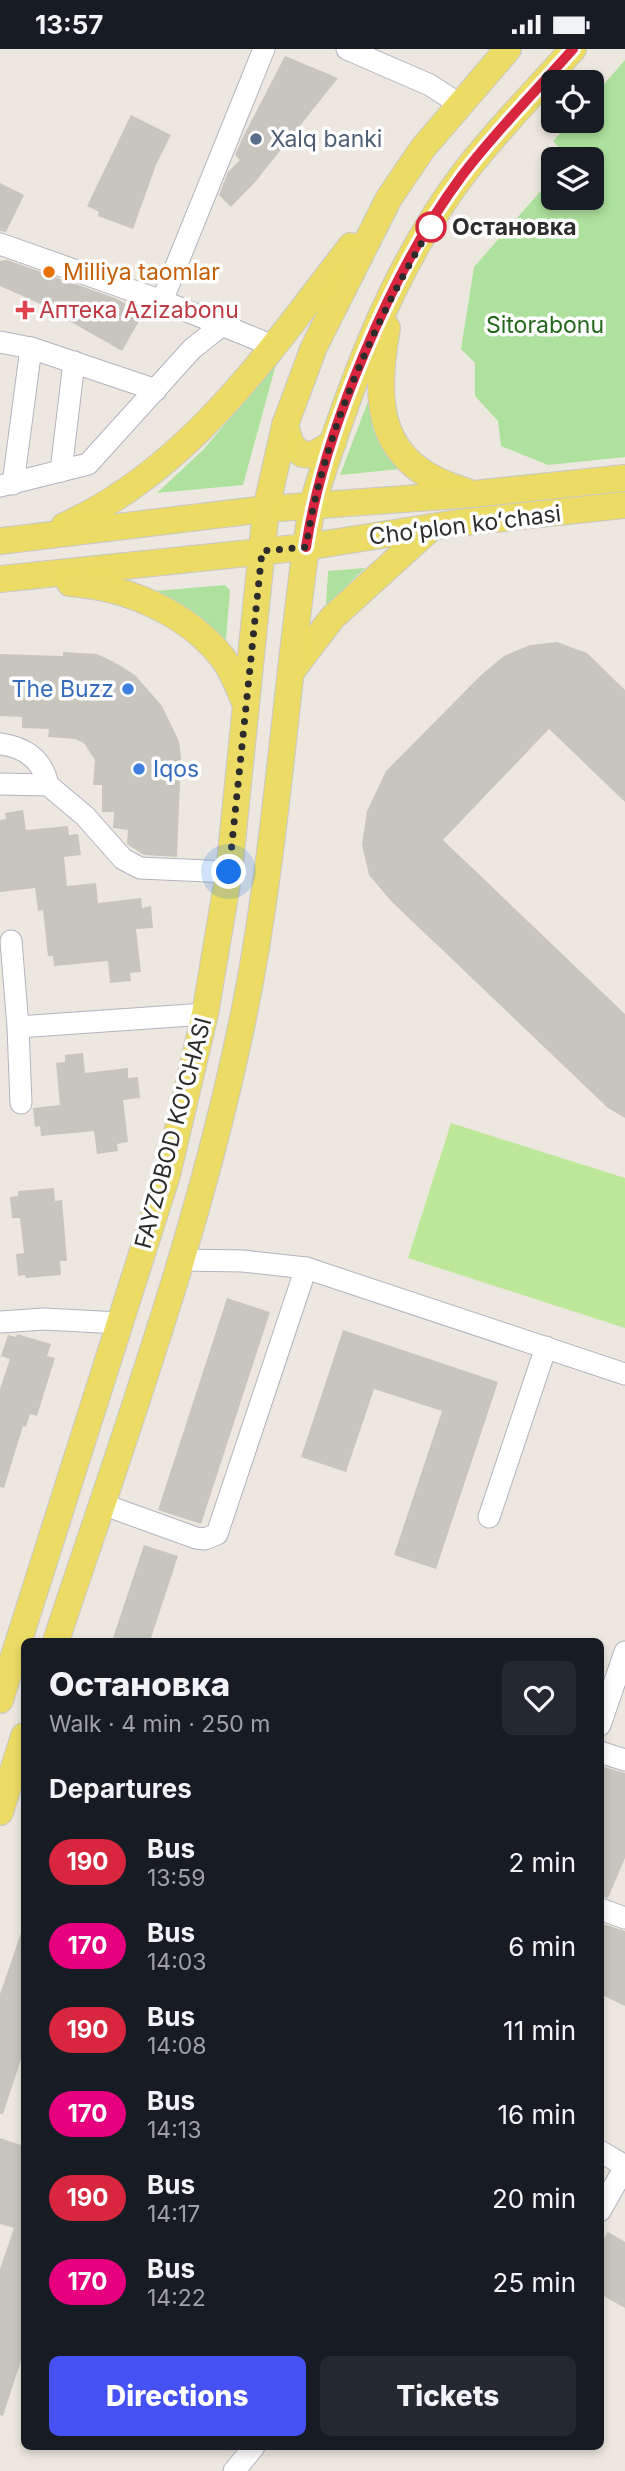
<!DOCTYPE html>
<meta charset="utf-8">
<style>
:root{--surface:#171b24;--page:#242831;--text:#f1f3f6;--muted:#9ea1a6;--accent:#4551f3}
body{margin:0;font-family:Inter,sans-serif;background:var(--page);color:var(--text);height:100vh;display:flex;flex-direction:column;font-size:26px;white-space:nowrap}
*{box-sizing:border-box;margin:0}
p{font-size:23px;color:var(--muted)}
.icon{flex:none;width:38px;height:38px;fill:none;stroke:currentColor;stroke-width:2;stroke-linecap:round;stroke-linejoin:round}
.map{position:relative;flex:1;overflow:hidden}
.panel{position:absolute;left:21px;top:1589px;width:583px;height:812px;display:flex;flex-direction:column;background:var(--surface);border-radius:10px;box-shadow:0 4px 10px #0003}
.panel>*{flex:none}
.badge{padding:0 14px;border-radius:23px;font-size:24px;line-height:46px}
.buttons{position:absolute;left:541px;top:21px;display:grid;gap:14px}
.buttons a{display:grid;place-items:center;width:63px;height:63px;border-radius:10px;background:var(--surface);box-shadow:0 4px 10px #0003;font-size:35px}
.you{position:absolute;width:35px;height:35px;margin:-18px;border:5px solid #fff;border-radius:50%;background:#1a73e8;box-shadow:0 0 0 10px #1a73e833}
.map>.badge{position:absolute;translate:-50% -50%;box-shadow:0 0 0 4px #fff}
h2{padding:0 28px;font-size:26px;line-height:63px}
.round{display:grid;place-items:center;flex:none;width:74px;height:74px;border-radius:10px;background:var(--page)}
.headline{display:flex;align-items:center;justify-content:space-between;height:119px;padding:0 28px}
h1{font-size:33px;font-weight:800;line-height:52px}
.primary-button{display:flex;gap:14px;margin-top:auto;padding:14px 28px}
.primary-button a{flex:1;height:80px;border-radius:10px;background:var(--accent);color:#fff;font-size:28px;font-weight:800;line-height:80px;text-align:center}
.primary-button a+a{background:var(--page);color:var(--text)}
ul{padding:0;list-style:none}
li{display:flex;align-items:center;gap:21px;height:84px;padding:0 28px}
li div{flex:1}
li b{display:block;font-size:26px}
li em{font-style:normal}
li .badge{min-width:77px;font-weight:700;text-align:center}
.status{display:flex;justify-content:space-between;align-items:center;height:49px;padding:0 35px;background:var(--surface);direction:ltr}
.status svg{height:19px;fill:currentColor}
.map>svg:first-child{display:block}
.green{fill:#ade19d}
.pitch{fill:#bee899}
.building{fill:#c8c5be}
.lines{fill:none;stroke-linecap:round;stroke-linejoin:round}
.minor-casing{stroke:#b2b3bf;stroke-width:23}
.major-casing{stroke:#c8c8c8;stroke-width:28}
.minor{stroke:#fff;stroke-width:21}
.major{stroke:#ecdc65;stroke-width:26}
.line-casing{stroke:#fff;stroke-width:16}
.line{stroke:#d7263d;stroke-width:10}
.walk{stroke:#2c2c2c;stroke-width:7;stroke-dasharray:0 12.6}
.service-dot{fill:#5c6f8a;stroke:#fff;stroke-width:2.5}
.stop-dot{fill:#fff;stroke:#d7263d;stroke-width:3.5}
.food-dot{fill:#e8710a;stroke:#fff;stroke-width:2.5}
.health-dot{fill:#e0444e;stroke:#fff;stroke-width:2.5}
.shop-dot{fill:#3f7fe0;stroke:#fff;stroke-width:2.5}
.labels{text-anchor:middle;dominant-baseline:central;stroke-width:7;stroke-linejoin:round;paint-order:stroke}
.service-label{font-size:23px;fill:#4e5e75;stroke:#fff;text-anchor:start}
.stop-label{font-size:23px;font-weight:bold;fill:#2c2c2c;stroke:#fff;text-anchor:start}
.food-label{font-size:23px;fill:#c56008;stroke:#fff;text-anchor:start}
.health-label{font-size:23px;fill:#be3a42;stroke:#fff;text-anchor:start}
.park-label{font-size:23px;fill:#24671d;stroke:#fff}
.street-label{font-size:23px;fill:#2c2c2c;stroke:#fff}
.shop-label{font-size:23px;fill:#366cbe;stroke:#fff;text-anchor:end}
</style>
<div class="status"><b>13:57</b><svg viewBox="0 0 49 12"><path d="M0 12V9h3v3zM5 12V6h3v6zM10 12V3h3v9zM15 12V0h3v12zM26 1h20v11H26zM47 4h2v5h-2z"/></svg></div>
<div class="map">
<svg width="625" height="2422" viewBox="0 0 625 2422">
<rect width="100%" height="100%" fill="#ede8df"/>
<g class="green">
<polygon points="625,11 625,408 548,416 501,397 498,372 475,347 475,314 461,300 474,218 553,128 553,149 592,149 592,110 569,110 553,92 571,72 592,72 592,49"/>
<polygon points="276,315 243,436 157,444 204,400"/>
<polygon points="369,350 373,381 400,420 340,426"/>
<polygon points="365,519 326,557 328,522"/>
<polygon points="225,536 230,541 226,591 202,570 156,542"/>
</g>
<polygon class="pitch" points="451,1074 625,1129 625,1279 408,1209"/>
<g class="building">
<polygon points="285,7 338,29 256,132 231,158 219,146 228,123 240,111 235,106 242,90"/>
<polygon points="131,66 171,86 156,116 133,180 98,167 99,163 87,157"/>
<polygon points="0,134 24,146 6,183 0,182"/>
<polygon points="7,211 115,249 140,262 143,265 122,302 36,253 0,237 0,212"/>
<polygon points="557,593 587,604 625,641 625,753 549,680 443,791 625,965 625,1069 608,1059 391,852 369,826 362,796 367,762 386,722 481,626 504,607 530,596"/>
<polygon points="63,603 97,605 114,613 135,626 162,657 179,692 181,708 177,808 144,806 127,795 128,781 113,779 114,763 102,763 102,736 93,736 95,711 84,694 75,690 48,688 49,680 22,679 22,668 0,667 0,605 63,607"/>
<polygon points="23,761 26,781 68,777 69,786 78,785 81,806 64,808 67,837 96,834 98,854 141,849 142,859 151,857 153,879 136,880 141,923 130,924 131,932 110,934 108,912 54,917 53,907 48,907 43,861 38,862 35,839 0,843 0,771 6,770 5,764"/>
<polygon points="83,1004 85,1024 128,1019 128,1029 138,1028 140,1049 123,1051 128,1093 117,1095 118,1102 97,1105 94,1082 41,1087 40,1077 35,1078 33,1059 60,1056 56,1014 65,1013 65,1006"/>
<polygon points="54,1139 55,1152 62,1151 67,1212 60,1212 61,1226 26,1229 25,1226 18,1227 16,1205 24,1204 20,1169 12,1169 10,1148 18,1147 18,1142"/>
<polygon points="227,1249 270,1263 201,1475 158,1461"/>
<polygon points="343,1281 498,1333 436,1520 394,1506 442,1362 374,1340 346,1423 301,1408"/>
<polygon points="17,1285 51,1295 47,1307 55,1309 37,1367 30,1365 26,1378 23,1377 4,1439 0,1438 0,1340 10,1310 1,1307 8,1286 16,1288"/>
<polygon points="144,1496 178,1507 150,1592 112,1592"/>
<polygon points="604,1718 625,1724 625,1809 608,1849 600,1847 600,1727"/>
<polygon points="600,1874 625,1882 625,1957 600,1945"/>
<polygon points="22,1881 24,1881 24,2001 3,2065 0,2065 0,1945"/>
<polygon points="0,2089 24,2097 24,2302 3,2367 0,2366 0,2220 14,2179 0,2175"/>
<polygon points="608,2183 625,2193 625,2259 600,2245 600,2196"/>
</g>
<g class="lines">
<defs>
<g id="minor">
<polyline points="347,0 430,36 459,55"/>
<polyline points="0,195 162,252"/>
<polyline points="222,276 162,252 264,0"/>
<polyline points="0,293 31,299 156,341"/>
<polyline points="61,422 74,313"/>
<polyline points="13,435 31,299"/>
<polyline points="0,437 88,415 192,300 222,276 273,297"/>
<path d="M0 695C25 698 43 711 48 736"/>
<polyline points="0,735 48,736 85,767 123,810 140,819 229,823"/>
<polyline points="11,892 18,978 205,965"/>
<polyline points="18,978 21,1054"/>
<polyline points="184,1211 243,1212 306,1219 625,1325"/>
<polyline points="0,1273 44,1270 119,1274"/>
<polyline points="102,1455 196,1489 205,1490 217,1485 306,1219"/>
<polyline points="489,1468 546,1298"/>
<polyline points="600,1676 625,1603"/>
<polyline points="600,1703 625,1711"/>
<polyline points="600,1860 625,1869"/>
<polyline points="600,2102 625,2117"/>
<polyline points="600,2162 625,2118"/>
<polyline points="234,2422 254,2398"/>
</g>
<g id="major">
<path d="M387 279C373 359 378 416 465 442"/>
<polyline points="285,376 291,396 302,405 313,406 333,394"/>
<path d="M64 477C190 420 269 303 351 197"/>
<polyline points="0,492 266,460 473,445 625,429"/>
<polyline points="0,530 306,498 457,474 625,456"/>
<path d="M70 534C126 538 186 563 222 608 233 622 239 640 246 656"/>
<polyline points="294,619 332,569 431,479"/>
<path d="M56 1592C129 1373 209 1156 251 928 279 772 288 613 312 456 348 343 389 225 461 128 495 83 536 42 573 0"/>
<polyline points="0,1651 167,1126 205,965 229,823 266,460 285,376 314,298 389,149 423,99 508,0"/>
<polyline points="0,1763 24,1687"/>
</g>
</defs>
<use href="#minor" class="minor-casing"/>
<use href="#major" class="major-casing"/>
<use href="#minor" class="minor"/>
<use href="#major" class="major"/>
</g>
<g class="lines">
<defs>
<path id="line" d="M306 498C323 384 392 221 461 128 495 83 536 42 573 0"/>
</defs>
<use href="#line" class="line-casing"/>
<use href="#line" class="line"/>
<path class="walk" d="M229 823 262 502 306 498C323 384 377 266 437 168L431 178"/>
</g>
<circle class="service-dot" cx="256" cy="90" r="7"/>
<circle class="stop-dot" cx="431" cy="178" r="14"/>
<circle class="food-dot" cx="49" cy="223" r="7"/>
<path class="health-dot" d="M21.5 250.5h7v7h7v7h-7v7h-7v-7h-7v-7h7z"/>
<g class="shop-dot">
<circle cx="128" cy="640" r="7"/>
<circle cx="139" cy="720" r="7"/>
</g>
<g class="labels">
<g class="service-label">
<text x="270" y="90">Xalq banki</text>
</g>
<g class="stop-label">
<text x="452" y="178">Остановка</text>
</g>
<g class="food-label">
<text x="63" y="223">Milliya taomlar</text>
</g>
<g class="health-label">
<text x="39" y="261">Аптека Azizabonu</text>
</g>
<g class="park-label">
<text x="545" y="276">Sitorabonu</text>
</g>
<g class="street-label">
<text transform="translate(465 476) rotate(-7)">Choʻplon koʻchasi</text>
<text transform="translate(173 1084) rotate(-75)">FAYZOBOD KO'CHASI</text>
</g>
<g class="shop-label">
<text x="114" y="640">The Buzz</text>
<text x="153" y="720" text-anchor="start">Iqos</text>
</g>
</g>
</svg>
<div class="buttons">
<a><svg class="icon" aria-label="locate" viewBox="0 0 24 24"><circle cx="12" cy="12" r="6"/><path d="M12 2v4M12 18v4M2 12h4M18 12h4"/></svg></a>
<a><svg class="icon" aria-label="layers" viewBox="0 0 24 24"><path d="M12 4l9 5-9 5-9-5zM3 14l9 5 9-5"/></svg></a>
</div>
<div class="you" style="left:229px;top:823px"></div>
<section class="panel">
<div class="headline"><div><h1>Остановка</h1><p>Walk · 4 min · 250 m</p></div><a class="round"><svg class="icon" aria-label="heart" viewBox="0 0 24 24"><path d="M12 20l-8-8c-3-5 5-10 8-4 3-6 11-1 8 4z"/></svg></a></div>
<h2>Departures</h2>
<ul>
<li><span class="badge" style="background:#d7263d;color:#fff">190</span><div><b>Bus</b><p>13:59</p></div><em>2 min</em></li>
<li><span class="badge" style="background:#e6007e;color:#fff">170</span><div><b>Bus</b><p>14:03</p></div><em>6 min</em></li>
<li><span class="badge" style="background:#d7263d;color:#fff">190</span><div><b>Bus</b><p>14:08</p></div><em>11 min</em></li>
<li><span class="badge" style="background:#e6007e;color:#fff">170</span><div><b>Bus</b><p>14:13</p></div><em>16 min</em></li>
<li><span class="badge" style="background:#d7263d;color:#fff">190</span><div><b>Bus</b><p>14:17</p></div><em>20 min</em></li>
<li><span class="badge" style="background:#e6007e;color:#fff">170</span><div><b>Bus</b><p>14:22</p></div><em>25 min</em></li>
</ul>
<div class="primary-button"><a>Directions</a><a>Tickets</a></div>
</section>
</div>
